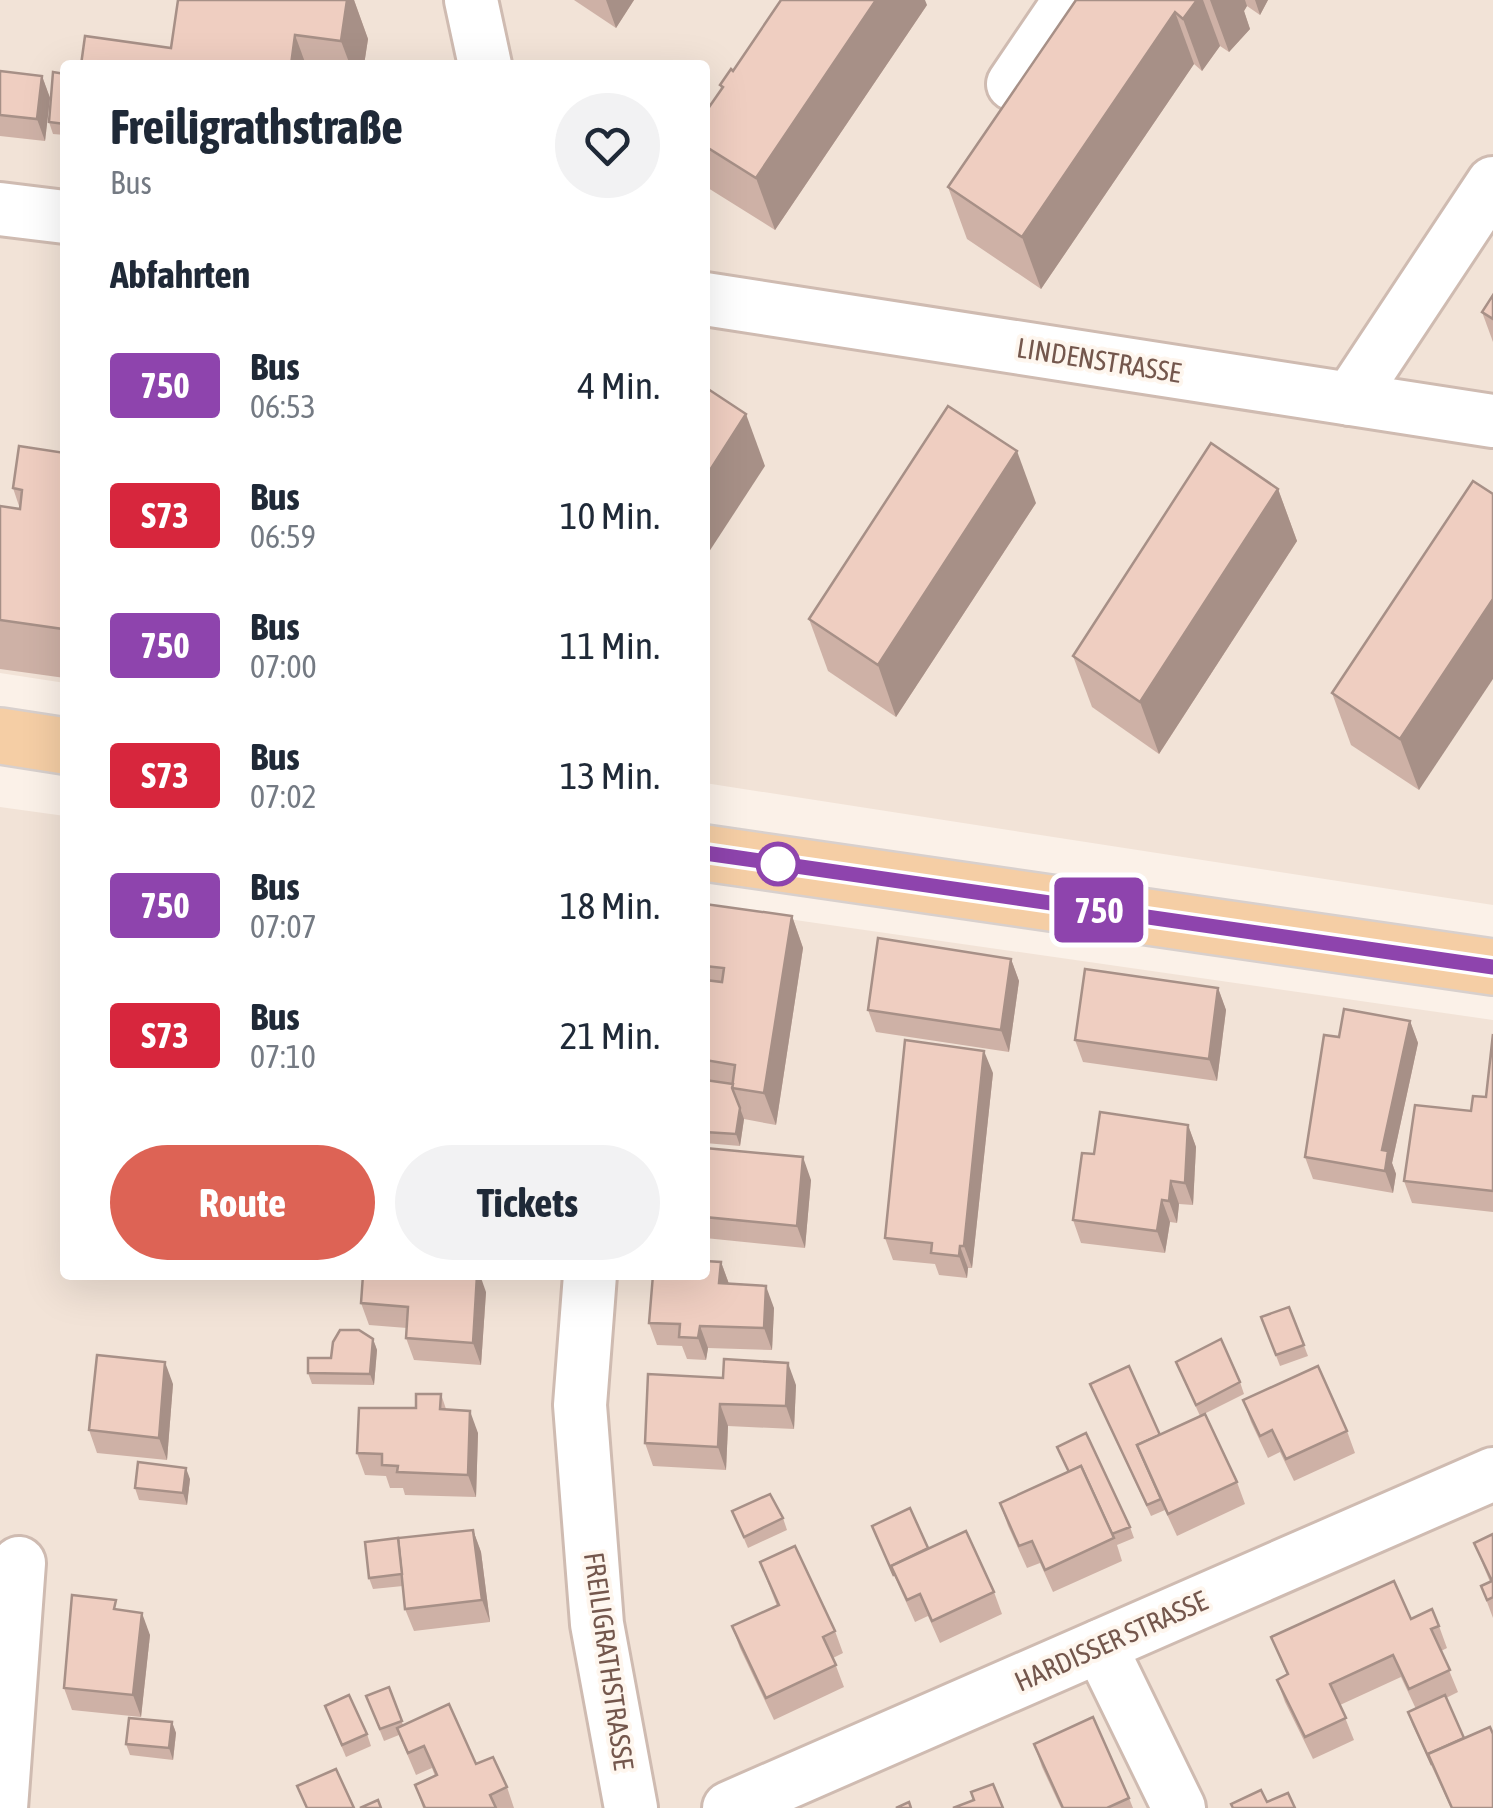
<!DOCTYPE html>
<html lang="de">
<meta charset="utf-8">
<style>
:root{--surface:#fff;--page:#f2f2f3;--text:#1f2937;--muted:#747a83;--accent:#dd6355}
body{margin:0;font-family:"Asap Condensed",sans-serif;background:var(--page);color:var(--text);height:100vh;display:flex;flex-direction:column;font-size:38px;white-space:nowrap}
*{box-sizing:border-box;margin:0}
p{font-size:32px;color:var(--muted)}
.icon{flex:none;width:55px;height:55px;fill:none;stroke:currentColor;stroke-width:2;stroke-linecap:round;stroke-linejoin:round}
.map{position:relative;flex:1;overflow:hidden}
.details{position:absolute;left:60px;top:60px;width:650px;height:1220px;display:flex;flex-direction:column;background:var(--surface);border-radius:10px;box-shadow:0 10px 40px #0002}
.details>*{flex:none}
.badge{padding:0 20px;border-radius:8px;font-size:35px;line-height:65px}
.map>.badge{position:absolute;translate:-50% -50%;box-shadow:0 0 0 5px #fff}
h2{padding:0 50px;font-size:38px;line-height:90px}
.round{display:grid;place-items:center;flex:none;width:105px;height:105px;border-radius:52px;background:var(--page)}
.summary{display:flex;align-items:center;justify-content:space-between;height:170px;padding:0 50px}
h1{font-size:48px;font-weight:700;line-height:75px}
.cta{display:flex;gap:20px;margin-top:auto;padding:20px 50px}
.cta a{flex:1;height:115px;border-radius:60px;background:var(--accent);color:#fff;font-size:40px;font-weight:700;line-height:115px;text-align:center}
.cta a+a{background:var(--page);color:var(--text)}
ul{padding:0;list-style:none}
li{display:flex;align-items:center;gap:30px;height:130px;padding:0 50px}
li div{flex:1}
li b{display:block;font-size:38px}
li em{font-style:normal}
li .badge{min-width:110px;font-weight:700;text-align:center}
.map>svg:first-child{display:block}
.residential{fill:#f2e3d7}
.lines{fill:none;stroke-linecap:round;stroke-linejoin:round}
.minor-casing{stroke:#cfbbb1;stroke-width:58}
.major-casing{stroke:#d8d0cd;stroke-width:60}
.minor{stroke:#fff;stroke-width:52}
.major{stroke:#f5cea5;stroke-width:55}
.wall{fill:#ceb1a6}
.shaded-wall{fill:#a79087}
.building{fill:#efcec1;stroke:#a79087;stroke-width:2.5}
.line-casing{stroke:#fff;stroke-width:22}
.line{stroke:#8e44ad;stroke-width:15}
.stop-dot{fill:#fff;stroke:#8e44ad;stroke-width:5}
.labels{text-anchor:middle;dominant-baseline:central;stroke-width:8;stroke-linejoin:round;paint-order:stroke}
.street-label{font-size:28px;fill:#74574d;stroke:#fef6ee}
</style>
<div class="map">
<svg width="1493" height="1808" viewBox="0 0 1493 1808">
<rect width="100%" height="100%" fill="#fbf1e8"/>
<g class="residential">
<polygon points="0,0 1493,0 1493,905 705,783 705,65 65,65 65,683 0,673"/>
<polygon points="0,807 65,816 65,1275 705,1275 705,907 1493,1020 1493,1808 0,1808"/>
</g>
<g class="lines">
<defs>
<g id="minor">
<polyline points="471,0 485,65"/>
<polyline points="1013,84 1070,0"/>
<polyline points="0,209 65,217"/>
<polyline points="705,299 1493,421"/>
<polyline points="1350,399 1493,183"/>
<polyline points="590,1275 580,1405 597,1624 631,1808"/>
<polyline points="1100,1646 1179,1808"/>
<polyline points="1,1808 19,1563"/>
<polyline points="729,1808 1493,1474"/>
</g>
<g id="major">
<polyline points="0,736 65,746"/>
<polyline points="705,853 1493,967"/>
</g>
</defs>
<use href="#minor" class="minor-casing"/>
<use href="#major" class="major-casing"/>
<use href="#minor" class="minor"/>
<use href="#major" class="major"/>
</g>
<g class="wall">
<polygon points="178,0 354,0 368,39 364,65 81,65 171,48"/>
<polygon points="574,0 634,0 616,28"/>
<polygon points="1076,0 1268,0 1260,15 1247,6 1244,11 1250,29 1229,52 1220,46 1202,71 1194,64 1041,289 967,239 948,187"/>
<polygon points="927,5 775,230 708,188 705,180 705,113 721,89 720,85 733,71"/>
<polygon points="0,71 42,76 50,98 45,141 0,136"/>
<polygon points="65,74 65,135 53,134 49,122"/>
<polygon points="1493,295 1493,342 1482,312"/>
<polygon points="65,453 65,678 0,669 0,506 20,509 13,488"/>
<polygon points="1278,489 1297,541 1159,754 1092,707 1073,656"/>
<polygon points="1493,494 1419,790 1351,745 1332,693"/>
<polygon points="1036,503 896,717 828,671 809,619"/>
<polygon points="705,904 792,916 803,948 776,1125 744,1119 740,1146 705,1143"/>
<polygon points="1011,959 1019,981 1009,1052 876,1032 868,1010"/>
<polygon points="1218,988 1226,1010 1217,1081 1083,1062 1075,1040"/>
<polygon points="1410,1021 1418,1043 1392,1163 1396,1174 1393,1193 1313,1179 1305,1157 1339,1037"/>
<polygon points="1493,1034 1493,1212 1412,1203 1404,1181 1486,1097"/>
<polygon points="993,1073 972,1268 968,1268 967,1278 939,1275 935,1264 893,1260 885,1238"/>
<polygon points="1188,1125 1196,1147 1193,1205 1179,1204 1177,1223 1170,1222 1165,1253 1081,1243 1073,1220 1094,1154"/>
<polygon points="705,1148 811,1180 805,1248 705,1238"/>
<polygon points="721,1262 729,1284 774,1308 772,1350 708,1348 706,1360 687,1359 682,1346 657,1345 649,1323"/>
<polygon points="486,1292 481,1365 414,1360 406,1338 407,1328 369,1325 361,1303"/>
<polygon points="1289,1307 1308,1356 1280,1366 1261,1317"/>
<polygon points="373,1339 377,1350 374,1385 312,1384 308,1373"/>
<polygon points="1176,1362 1240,1382 1244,1394 1200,1416"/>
<polygon points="648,1374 796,1385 794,1429 728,1426 726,1470 653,1466 645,1443"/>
<polygon points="173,1384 167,1460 97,1453 89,1430"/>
<polygon points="1090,1384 1160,1435 1237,1482 1245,1504 1177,1536 1164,1508 1165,1510 1151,1516"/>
<polygon points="441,1394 446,1409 478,1433 476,1497 405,1495 403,1488 390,1488 386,1476 365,1475 357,1453 416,1408"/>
<polygon points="1243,1400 1347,1431 1355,1453 1294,1481 1280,1452 1268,1458 1251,1422"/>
<polygon points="1057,1447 1130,1527 1134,1538 1117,1545 1122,1561 1053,1592 1040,1563 1027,1568 1008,1526 1000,1503 1068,1472"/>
<polygon points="190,1479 187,1505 139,1500 135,1488"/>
<polygon points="732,1511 783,1518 787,1530 748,1548"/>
<polygon points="872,1526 928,1548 994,1592 1002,1614 940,1643 928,1616 915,1622"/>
<polygon points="473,1530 481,1552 490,1622 414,1631 405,1609 403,1586 373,1589 369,1578"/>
<polygon points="1493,1534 1493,1618 1481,1586 1490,1582 1474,1543"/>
<polygon points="760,1562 835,1631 843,1653 833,1658 844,1687 774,1720 740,1648 732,1626 777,1606"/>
<polygon points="119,1610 150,1635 141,1717 72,1710 64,1688"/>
<polygon points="1411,1619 1439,1626 1447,1648 1441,1651 1458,1692 1446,1698 1493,1808 1451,1808 1412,1724 1408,1712 1416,1709 1401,1677 1340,1705 1354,1740 1313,1759 1285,1702 1277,1680 1287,1675 1271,1637"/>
<polygon points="389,1687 403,1725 476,1764 507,1787 514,1808 423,1808 415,1785 435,1776 432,1768 416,1775 399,1735 384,1741 366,1696"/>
<polygon points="329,1717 367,1734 371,1746 346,1757"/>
<polygon points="172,1722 176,1733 173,1760 130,1755 126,1744"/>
<polygon points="1034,1744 1129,1798 1133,1808 1061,1808 1042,1767"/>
</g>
<g class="shaded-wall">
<polygon points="347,0 354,0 368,39 364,65 350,65 341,41"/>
<polygon points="606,0 634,0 616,28"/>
<polygon points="876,0 925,0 927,5 775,230 756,178"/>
<polygon points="1197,0 1203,0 1220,46 1202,71 1183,19"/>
<polygon points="1210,0 1245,0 1247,6 1244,11 1250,29 1229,52"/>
<polygon points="1255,0 1268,0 1260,15"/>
<polygon points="1175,12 1194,64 1041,289 1022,237"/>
<polygon points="295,35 306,65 291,65"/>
<polygon points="42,76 50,98 45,141 37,119"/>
<polygon points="746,414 765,466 705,558 705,478"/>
<polygon points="1017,451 1036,503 896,717 878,665"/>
<polygon points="1278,489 1297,541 1159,754 1140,702"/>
<polygon points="1493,599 1493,679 1419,790 1400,739"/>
<polygon points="792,916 803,948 776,1125 764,1093"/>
<polygon points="1011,959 1019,981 1009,1052 1001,1030"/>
<polygon points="1218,988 1226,1010 1217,1081 1209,1059"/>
<polygon points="1410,1021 1418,1043 1392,1163 1396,1174 1393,1193 1385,1171 1382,1150"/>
<polygon points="984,1051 993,1073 972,1268 964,1246"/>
<polygon points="740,1108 744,1119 740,1146 736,1134"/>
<polygon points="1188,1125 1196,1147 1193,1205 1185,1183"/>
<polygon points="803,1157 811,1180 805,1248 797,1226"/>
<polygon points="1171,1181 1179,1204 1177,1223 1169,1201"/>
<polygon points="1162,1200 1170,1222 1165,1253 1157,1231"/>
<polygon points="960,1246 968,1268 967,1278 959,1256"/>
<polygon points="721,1262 729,1284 719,1283"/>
<polygon points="477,1275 480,1275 486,1292 481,1365 473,1343"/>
<polygon points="766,1286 774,1308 772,1350 764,1328"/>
<polygon points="700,1326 708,1348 706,1360 698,1338"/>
<polygon points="373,1339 377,1350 374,1385 370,1374"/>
<polygon points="165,1362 173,1384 167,1460 159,1438"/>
<polygon points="788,1363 796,1385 794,1429 786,1406"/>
<polygon points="720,1404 728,1426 726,1470 718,1447"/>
<polygon points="470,1411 478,1433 476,1497 468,1475"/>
<polygon points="186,1468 190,1479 187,1505 183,1493"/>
<polygon points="473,1530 481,1552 490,1622 482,1600"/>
<polygon points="142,1613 150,1635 141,1717 133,1695"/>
<polygon points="172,1722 176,1733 173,1760 169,1748"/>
</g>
<g class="building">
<polygon points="178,0 347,0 341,41 295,35 291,65 81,65 85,36 171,48"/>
<polygon points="781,0 876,0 756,178 705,146 705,113 723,87 720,85 731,69 733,71"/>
<polygon points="1076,0 1197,0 1183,19 1175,12 1022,237 948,187"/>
<polygon points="0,71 42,76 37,119 0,115"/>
<polygon points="53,72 65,74 65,124 49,122"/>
<polygon points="1493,295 1493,319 1482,312"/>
<polygon points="705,387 746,414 705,478"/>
<polygon points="948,406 1017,451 878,665 809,619"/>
<polygon points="1211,443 1278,489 1140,702 1073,656"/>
<polygon points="19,446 65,453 65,613 63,629 0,620 0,506 20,509 22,490 13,488"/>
<polygon points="1473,481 1493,494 1493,599 1400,739 1332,693"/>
<polygon points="705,904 792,916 764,1093 732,1088 735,1065 705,1060 705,980 722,982 724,968 705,966"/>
<polygon points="878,938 1011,959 1001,1030 868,1010"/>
<polygon points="1085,969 1218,988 1209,1059 1075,1040"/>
<polygon points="1344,1009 1410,1021 1382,1150 1388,1151 1385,1171 1305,1157 1324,1035 1339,1037"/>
<polygon points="1493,1034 1493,1191 1404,1181 1415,1105 1471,1111 1473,1096 1486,1097"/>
<polygon points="905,1040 984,1051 964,1246 960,1246 959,1256 931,1253 932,1243 885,1238"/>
<polygon points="705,1080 733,1084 732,1088 740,1108 736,1134 705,1132"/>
<polygon points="1100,1112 1188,1125 1185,1183 1171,1181 1169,1201 1162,1200 1157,1231 1073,1220 1082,1153 1094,1154"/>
<polygon points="705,1148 803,1157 797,1226 705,1217"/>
<polygon points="705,1261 721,1262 719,1283 766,1286 764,1328 700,1326 698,1338 679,1337 680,1324 649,1323 653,1275 705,1275"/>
<polygon points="363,1275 477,1275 473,1343 406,1338 408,1307 361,1303"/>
<polygon points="1289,1307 1304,1345 1276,1355 1261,1317"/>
<polygon points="340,1330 359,1330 373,1339 370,1374 308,1373 308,1358 331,1358 333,1342"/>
<polygon points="1221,1339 1240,1382 1196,1405 1176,1362"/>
<polygon points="97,1355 165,1362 159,1438 89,1430"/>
<polygon points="724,1359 788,1363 786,1406 720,1404 718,1447 645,1443 648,1374 723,1378"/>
<polygon points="1129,1366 1160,1435 1137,1445 1161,1499 1147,1505 1090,1384"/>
<polygon points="1318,1366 1347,1431 1286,1459 1272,1430 1260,1436 1243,1400"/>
<polygon points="416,1394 441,1394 440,1409 470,1411 468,1475 397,1472 398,1466 382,1465 382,1454 357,1453 359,1408 416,1408"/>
<polygon points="1205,1414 1237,1482 1168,1514 1137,1445"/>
<polygon points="1086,1433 1130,1527 1112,1534 1081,1466 1069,1472 1057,1447"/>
<polygon points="138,1462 186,1468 183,1493 135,1488"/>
<polygon points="1081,1466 1114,1538 1045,1570 1032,1541 1019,1546 1000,1503"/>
<polygon points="770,1494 783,1518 744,1537 732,1511"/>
<polygon points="910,1508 928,1548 891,1566 894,1576 872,1526"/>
<polygon points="473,1530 482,1600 405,1609 398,1538"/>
<polygon points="966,1531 994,1592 932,1621 920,1594 907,1600 891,1566"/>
<polygon points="1493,1534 1493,1597 1487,1600 1481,1586 1492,1581 1474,1543"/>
<polygon points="398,1538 402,1574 369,1578 365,1542"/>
<polygon points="795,1546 835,1631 823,1637 836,1665 766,1698 732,1626 779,1605 760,1562"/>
<polygon points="1394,1581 1411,1619 1432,1609 1439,1626 1431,1629 1450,1670 1409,1689 1393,1655 1330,1684 1346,1718 1305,1737 1277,1680 1288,1674 1271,1637"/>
<polygon points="72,1595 116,1600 114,1609 142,1613 133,1695 64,1688"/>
<polygon points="389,1687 402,1721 380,1729 366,1696"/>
<polygon points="349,1695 367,1734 342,1745 325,1706"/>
<polygon points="1445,1695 1464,1738 1428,1754 1432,1765 1408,1712"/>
<polygon points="449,1704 476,1764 493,1757 507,1787 490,1795 496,1808 425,1808 415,1785 437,1775 424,1746 408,1753 397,1728"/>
<polygon points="1093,1717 1129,1798 1107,1808 1063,1808 1034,1744"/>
<polygon points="129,1718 172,1722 169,1748 126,1744"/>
<polygon points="1490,1727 1493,1734 1493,1808 1452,1808 1428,1754"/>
<polygon points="336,1769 354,1808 307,1808 297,1786"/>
<polygon points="993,1784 1003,1808 953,1808 974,1800 971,1792"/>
<polygon points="1261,1790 1267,1802 1288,1793 1295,1808 1233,1808 1231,1804"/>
<polygon points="378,1800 381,1808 360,1808"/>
<polygon points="909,1802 911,1808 896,1808"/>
</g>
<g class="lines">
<defs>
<polyline id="line" points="705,853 1493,967"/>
</defs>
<use href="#line" class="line-casing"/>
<use href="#line" class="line"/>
</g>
<circle class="stop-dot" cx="778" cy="864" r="20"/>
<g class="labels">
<g class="street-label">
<text transform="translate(1099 360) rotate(9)">LINDENSTRASSE</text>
<text transform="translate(1111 1641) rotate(-24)">HARDISSER STRASSE</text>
<text transform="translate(609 1661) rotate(82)">FREILIGRATHSTRASSE</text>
</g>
</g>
</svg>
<b class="badge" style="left:1099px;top:910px;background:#8e44ad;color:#fff">750</b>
<section class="details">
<div class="summary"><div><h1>Freiligrathstraße</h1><p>Bus</p></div><a class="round"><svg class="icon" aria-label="heart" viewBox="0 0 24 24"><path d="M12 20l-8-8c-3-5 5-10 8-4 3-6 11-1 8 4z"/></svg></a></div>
<h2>Abfahrten</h2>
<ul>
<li><span class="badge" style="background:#8e44ad;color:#fff">750</span><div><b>Bus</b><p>06:53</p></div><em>4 Min.</em></li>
<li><span class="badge" style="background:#d7263d;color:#fff">S73</span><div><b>Bus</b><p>06:59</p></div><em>10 Min.</em></li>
<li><span class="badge" style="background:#8e44ad;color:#fff">750</span><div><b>Bus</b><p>07:00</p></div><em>11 Min.</em></li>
<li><span class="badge" style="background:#d7263d;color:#fff">S73</span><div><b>Bus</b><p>07:02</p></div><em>13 Min.</em></li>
<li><span class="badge" style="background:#8e44ad;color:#fff">750</span><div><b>Bus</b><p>07:07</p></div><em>18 Min.</em></li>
<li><span class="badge" style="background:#d7263d;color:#fff">S73</span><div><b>Bus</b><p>07:10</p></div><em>21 Min.</em></li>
</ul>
<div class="cta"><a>Route</a><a>Tickets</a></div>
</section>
</div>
